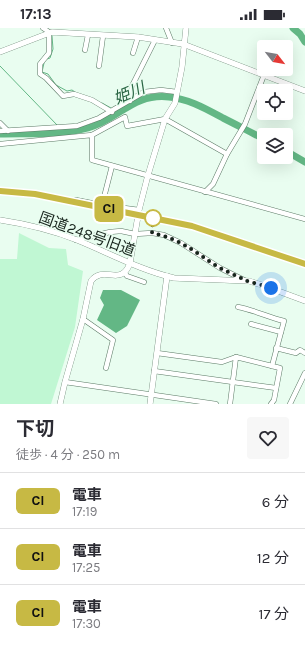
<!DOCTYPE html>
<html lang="ja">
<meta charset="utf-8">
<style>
:root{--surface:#fff;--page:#f7f7f7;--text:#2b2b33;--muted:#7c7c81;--line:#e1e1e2}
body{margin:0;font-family:Karla,"Noto Sans JP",sans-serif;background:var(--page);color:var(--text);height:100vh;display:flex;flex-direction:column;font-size:15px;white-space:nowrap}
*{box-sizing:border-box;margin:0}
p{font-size:13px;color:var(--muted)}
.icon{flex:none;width:22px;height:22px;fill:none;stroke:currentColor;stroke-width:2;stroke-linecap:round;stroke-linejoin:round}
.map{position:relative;height:376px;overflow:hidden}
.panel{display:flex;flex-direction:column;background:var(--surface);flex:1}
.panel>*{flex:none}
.badge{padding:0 8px;border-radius:6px;font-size:14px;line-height:26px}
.needle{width:26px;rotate:121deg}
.buttons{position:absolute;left:257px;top:12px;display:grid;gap:8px}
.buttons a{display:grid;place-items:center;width:36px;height:36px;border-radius:4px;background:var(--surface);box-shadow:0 4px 16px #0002;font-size:20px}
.you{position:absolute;width:20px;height:20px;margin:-10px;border:3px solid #fff;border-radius:50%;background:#1a73e8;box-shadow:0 0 0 6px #1a73e833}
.map>.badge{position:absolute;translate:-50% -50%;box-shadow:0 0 0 2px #fff}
.round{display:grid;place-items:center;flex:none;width:42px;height:42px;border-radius:4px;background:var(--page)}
.summary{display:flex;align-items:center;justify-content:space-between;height:68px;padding:0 16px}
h1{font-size:19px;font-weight:700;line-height:30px}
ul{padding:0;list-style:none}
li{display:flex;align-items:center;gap:12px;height:56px;padding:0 16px;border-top:1px solid var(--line)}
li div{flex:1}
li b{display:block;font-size:15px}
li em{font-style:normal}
li .badge{min-width:44px;font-weight:700;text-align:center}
.status{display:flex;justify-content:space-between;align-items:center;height:28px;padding:0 20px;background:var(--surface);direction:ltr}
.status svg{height:11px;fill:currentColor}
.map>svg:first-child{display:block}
.green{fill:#c0f7d3}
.water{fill:#63b785}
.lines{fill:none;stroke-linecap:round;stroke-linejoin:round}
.stream{stroke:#63b785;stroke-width:1}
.river{stroke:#63b785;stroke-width:7}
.minor-casing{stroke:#5c7a66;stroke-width:5.5}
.tertiary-casing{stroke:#5c7a66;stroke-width:6}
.minor{stroke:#fff;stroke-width:4.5}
.tertiary{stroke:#fff;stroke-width:5.5}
.rail{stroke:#5c6c62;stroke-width:1;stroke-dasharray:7 7;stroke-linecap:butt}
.line-casing{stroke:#fff;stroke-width:9}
.line{stroke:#c7b944;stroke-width:6}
.walk{stroke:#17241c;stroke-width:4;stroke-dasharray:0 7.2}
.stop-dot{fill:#fff;stroke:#c7b944;stroke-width:2}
.labels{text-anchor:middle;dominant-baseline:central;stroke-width:3;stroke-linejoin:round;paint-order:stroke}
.street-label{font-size:15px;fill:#17241c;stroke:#e9fdf0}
.water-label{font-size:16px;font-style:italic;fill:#296543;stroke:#e9fdf0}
</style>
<div class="status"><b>17:13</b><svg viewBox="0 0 49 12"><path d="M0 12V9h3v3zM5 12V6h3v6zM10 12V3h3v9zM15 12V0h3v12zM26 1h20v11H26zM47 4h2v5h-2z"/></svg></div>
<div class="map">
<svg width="305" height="376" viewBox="0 0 305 376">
<rect width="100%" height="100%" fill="#e9fdf0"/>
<polygon class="green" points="19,205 49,220 66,221 68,237 83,243 75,299 51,376 0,376 0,231 17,231"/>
<polygon class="water" points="103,262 121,262 140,272 127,298 116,305 97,292 104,277 100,270"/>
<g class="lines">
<g class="stream">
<polyline points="47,31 50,30 53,21 52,8"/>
<polyline points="44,35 42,44 48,46 56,57 67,63 72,62 75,64"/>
<polyline points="0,38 58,98"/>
<polyline points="102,75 111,80"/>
<polyline points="114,83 117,85"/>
<polyline points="61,102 65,105"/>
</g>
<g class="river">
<polyline points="293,0 300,6 305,14"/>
<path d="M0 106C30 105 59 108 88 100 119 91 133 65 169 69 189 71 206 81 223 90 237 97 250 104 264 111"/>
<polyline points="286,123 305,134"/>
</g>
<defs>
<g id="minor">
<polyline points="43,0 49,4 49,25 40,36 40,46 46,50 63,68 74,66 92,72 112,84"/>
<polyline points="166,0 172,15"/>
<polyline points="85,22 88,7"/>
<polyline points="133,25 138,9"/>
<polyline points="99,38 103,8"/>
<polyline points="130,73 132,58 155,12"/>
<polyline points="0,95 8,103"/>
<polyline points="0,103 77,98 99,90 144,64 161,62 177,64"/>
<polyline points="92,107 125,89 127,98 165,91 227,126"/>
<polyline points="0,116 92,107 92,132 305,191"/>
<polyline points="205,164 213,156 227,126 245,96 264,47"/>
<polyline points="76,172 102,177 139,182"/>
<polyline points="102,177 112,138"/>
<polyline points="76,212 110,204 121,203 135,206 152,205 164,207 181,215 220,240 246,253"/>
<polyline points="125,245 127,248 144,254"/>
<path d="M238 279C254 282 268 289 284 293L272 338 280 340 274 372 271 376"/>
<polyline points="83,291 113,312 106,340"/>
<polyline points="251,296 281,304"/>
<polyline points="276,320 296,325 300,322 305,325"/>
<polyline points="157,325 222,334 236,329 272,338"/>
<polyline points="154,343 276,360"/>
<polyline points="65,354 216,376"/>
<polyline points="230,376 236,329"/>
<polyline points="290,376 305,345"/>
</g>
<g id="tertiary">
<polyline points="0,24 52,4 138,9 183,16 305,63"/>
<path d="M0 192C26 196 52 202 77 212 109 225 140 242 174 250L249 253 262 257 305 273"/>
<path d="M60 376 65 354 83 291 91 253C104 236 121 260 130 235L139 182 148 147 165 91 175 75 182 39 186 0"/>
<polyline points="150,376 167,248"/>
</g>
</defs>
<use href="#minor" class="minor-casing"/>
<use href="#tertiary" class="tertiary-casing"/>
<use href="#minor" class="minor"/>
<use href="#tertiary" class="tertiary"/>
<polyline class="rail" points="0,163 35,166 192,198 305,236"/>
</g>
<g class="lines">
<defs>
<polyline id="line" points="0,163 35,166 192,198 305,236"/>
</defs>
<use href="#line" class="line-casing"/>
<use href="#line" class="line"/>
<path class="walk" d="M153 190 152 205C180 210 197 226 220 240 228 244 237 248 245 252 252 255 263 257 271 260"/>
</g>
<circle class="stop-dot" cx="153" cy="190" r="8"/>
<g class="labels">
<g class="street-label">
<text transform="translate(87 206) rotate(20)">国道248号旧道</text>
</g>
<g class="water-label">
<text transform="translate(129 65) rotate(-23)">姫川</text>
</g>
</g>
</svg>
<div class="buttons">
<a><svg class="needle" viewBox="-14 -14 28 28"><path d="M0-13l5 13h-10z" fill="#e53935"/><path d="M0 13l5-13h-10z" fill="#7c7c81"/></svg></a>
<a><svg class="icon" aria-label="locate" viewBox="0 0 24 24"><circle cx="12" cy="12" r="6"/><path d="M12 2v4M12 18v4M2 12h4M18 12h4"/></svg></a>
<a><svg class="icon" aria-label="layers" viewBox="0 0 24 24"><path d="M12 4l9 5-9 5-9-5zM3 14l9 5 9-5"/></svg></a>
</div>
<div class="you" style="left:271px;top:260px"></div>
<b class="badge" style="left:109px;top:181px;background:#c7b944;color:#111">CI</b>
</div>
<section class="panel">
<div class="summary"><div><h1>下切</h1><p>徒歩 · 4 分 · 250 m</p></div><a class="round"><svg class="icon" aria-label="heart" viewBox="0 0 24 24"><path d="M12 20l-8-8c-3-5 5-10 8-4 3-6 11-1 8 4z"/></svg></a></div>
<ul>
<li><span class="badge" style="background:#c7b944;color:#111">CI</span><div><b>電車</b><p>17:19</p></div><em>6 分</em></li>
<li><span class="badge" style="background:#c7b944;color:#111">CI</span><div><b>電車</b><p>17:25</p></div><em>12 分</em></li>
<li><span class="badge" style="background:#c7b944;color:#111">CI</span><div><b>電車</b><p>17:30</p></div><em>17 分</em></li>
</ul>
</section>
